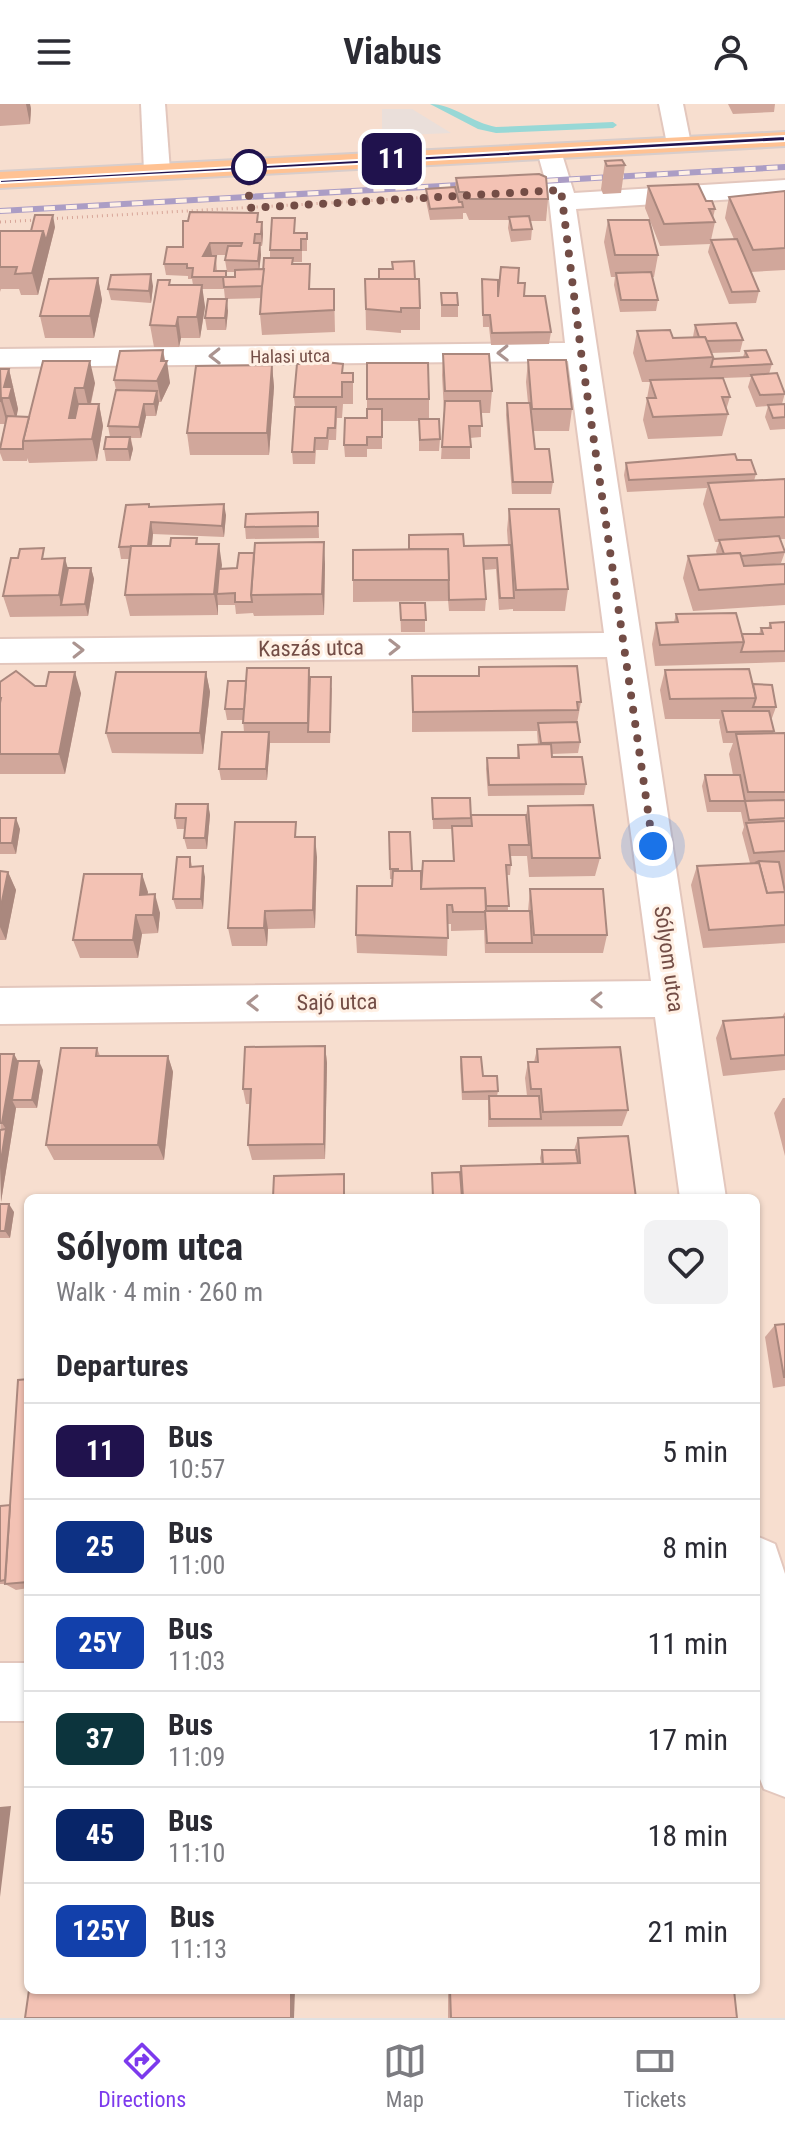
<!DOCTYPE html>
<meta charset="utf-8">
<style>
:root{--surface:#fff;--page:#f2f2f3;--text:#2b2b33;--muted:#7c7c81;--line:#e1e1e2;--accent:#7c3aed}
body{margin:0;font-family:"Roboto Condensed",sans-serif;background:var(--page);color:var(--text);height:100vh;display:flex;flex-direction:column;font-size:30px;white-space:nowrap}
*{box-sizing:border-box;margin:0}
p{font-size:26px;color:var(--muted)}
.icon{flex:none;width:44px;height:44px;fill:none;stroke:currentColor;stroke-width:2;stroke-linecap:round;stroke-linejoin:round}
.map{position:relative;flex:1;overflow:hidden}
.panel{position:absolute;left:24px;top:1090px;width:736px;height:800px;display:flex;flex-direction:column;background:var(--surface);border-radius:12px;box-shadow:0 2px 6px #0004}
.panel>*{flex:none}
.badge{padding:0 16px;border-radius:12px;font-size:28px;line-height:52px}
.you{position:absolute;width:40px;height:40px;margin:-20px;border:6px solid #fff;border-radius:50%;background:#1a73e8;box-shadow:0 0 0 12px #1a73e833}
.map>.badge{position:absolute;translate:-50% -50%;box-shadow:0 0 0 4px #fff}
h2{padding:0 32px;font-size:30px;line-height:72px}
.round{display:grid;place-items:center;flex:none;width:84px;height:84px;border-radius:12px;background:var(--page)}
.overview{display:flex;align-items:center;justify-content:space-between;height:136px;padding:0 32px}
h1{font-size:38px;font-weight:700;line-height:60px}
ul{padding:0;list-style:none}
li{display:flex;align-items:center;gap:24px;height:96px;padding:0 32px;border-top:2px solid var(--line)}
li div{flex:1}
li b{display:block;font-size:30px}
li em{font-style:normal}
li .badge{min-width:88px;font-weight:700;text-align:center}
header{display:flex;justify-content:space-between;align-items:center;height:104px;padding:0 32px;background:var(--surface);font-size:36px;font-weight:700}
.menu{display:flex;justify-content:space-around;align-items:center;height:112px;border-top:2px solid var(--line);background:var(--surface);font-size:22px;color:var(--muted)}
.menu a{display:grid;justify-items:center;gap:4px}
.menu .on{color:var(--accent)}
.map>svg:first-child{display:block}
.residential{fill:#f7decf;fill-rule:evenodd}
.industrial{fill:#eadfda}
.lines{fill:none;stroke-linecap:round;stroke-linejoin:round}
.stream{fill:#98d8d6;fill-rule:evenodd}
.minor-casing{stroke:#e3c7bd;stroke-width:4}
.major-casing{stroke:#d8cdcb;stroke-width:4}
.path{stroke:#d7a598;stroke-width:3;stroke-dasharray:1 4;stroke-linecap:butt}
.minor{fill:#fff;fill-rule:evenodd}
.major{fill:#ffc293;fill-rule:evenodd}
.rail-casing{stroke:#ab9dc5;stroke-width:6}
.rail{stroke:#fff0e4;stroke-width:4;stroke-dasharray:11;stroke-linecap:butt}
.wall{fill:#d1a79b;fill-rule:evenodd}
.shaded-wall{fill:#aa887e}
.building{fill:#f3c2b4;stroke:#aa887e;stroke-width:2}
.oneway{stroke:#ab9490}
.line{fill:#20124d;stroke:#fff;stroke-width:2}
.walk{stroke:#734d46;stroke-width:8;stroke-dasharray:0 14.4}
.stop-dot{fill:#fff;stroke:#20124d;stroke-width:4}
.labels{text-anchor:middle;dominant-baseline:central;stroke-width:6;stroke-linejoin:round;paint-order:stroke}
.far-street-label{font-size:18px;fill:#734d46;stroke:#fff0e4}
.street-label{font-size:22px;fill:#734d46;stroke:#fff0e4}
</style>
<header><svg class="icon" aria-label="menu" viewBox="0 0 24 24"><path d="M4 6h16M4 12h16M4 18h16"/></svg>Viabus<svg class="icon" aria-label="person" viewBox="0 0 24 24"><circle cx="12" cy="8" r="4"/><path d="M4 21q1-7 8-7t8 7"/></svg></header>
<div class="map">
<svg width="785" height="1914" viewBox="0 0 785 1914">
<rect width="100%" height="100%" fill="#fdebde"/>
<path class="residential" d="M0 0H785V1914H0ZM28 1094H756V1886H28Z"/>
<polygon class="industrial" points="382,5 412,5 451,29 382,32"/>
<g class="lines">
<path class="stream" d="M430 0C453 0 473 19 496 23L613 18 617 21 613 24 496 29 478 25Z"/>
<defs>
<g id="minor">
<polygon points="141,0 165,0 170,67 166,72 157,75 144,67"/>
<polygon points="659,0 683,0 691,40 688,45 670,45 667,40"/>
<polygon points="549,40 561,47 574,89 785,76 785,92 576,105 726,1094 680,1094 655,913 0,920 0,884 651,877 607,553 0,559 0,535 604,529 568,257 0,263 0,245 565,239 548,86 537,47"/>
<polygon points="756,1432 775,1440 785,1470 785,1693 764,1685 756,1665"/>
<rect x="0" y="1559" width="28" height="58"/>
</g>
<polygon id="major" points="785,28 785,42 0,84 0,68"/>
</defs>
<use href="#minor" class="minor-casing"/>
<use href="#major" class="major-casing"/>
<g class="path">
<polyline points="47,115 432,93"/>
<polyline points="0,118 37,116"/>
</g>
<use href="#minor" class="minor"/>
<use href="#major" class="major"/>
<defs>
<g id="rail">
<polyline points="525,78 785,63"/>
<polyline points="0,107 477,80"/>
</g>
</defs>
<use href="#rail" class="rail-casing"/>
<use href="#rail" class="rail"/>
</g>
<g class="wall">
<polygon points="0,0 30,0 31,5 30,20 0,22"/>
<polygon points="728,0 775,0 774,8 733,10"/>
<polygon points="605,57 625,61 621,89 603,90 601,85"/>
<polygon points="456,74 548,95 546,117 530,117 532,125 531,136 511,138 508,124 509,116 469,116 466,109 463,109 463,115 430,116 426,97 426,85 455,83"/>
<polygon points="648,82 715,105 713,114 715,118 711,136 734,135 725,114 729,93 785,87 785,166 751,168 759,187 756,199 729,200 708,148 710,140 660,142 645,104"/>
<polygon points="608,116 658,151 654,173 652,173 658,196 656,207 620,208 614,181 615,173 611,173 604,138"/>
<path d="M259 118H262L263 130 262 142H260L261 151 259 165H264L270 154V146L296 129H307V147H302V158H293V160L311 185H334L335 228 262 231 260 210 261 194 225 195 224 185H202L205 203 200 234H181L179 243H154L150 221 170 176V181H193L192 175H188V172L166 171 164 160 183 143ZM212 151H226L225 156 227 168H235V173H226L217 167 216 152H211Z"/>
<polygon points="55,123 38,191 21,191 19,185 1,185 0,188 0,127 31,127"/>
<polygon points="98,174 102,196 94,234 45,234 40,212"/>
<polygon points="365,175 415,175 420,204 420,226 401,226 401,229 366,226"/>
<polygon points="482,175 498,193 518,179 524,192 551,228 549,240 491,241 489,223 483,223"/>
<polygon points="153,182 151,199 111,196 108,185"/>
<polygon points="441,189 458,201 458,213 441,213"/>
<polygon points="228,207 226,226 207,226 205,214"/>
<polygon points="695,221 743,236 740,248 711,249 713,255 743,253 745,247 772,260 769,270 785,289 782,300 785,300 785,325 770,326 765,313 768,302 756,303 748,283 751,273 723,274 730,293 726,306 728,310 722,332 648,335 643,316 650,278 642,278 633,249 637,227 673,234 693,233"/>
<polygon points="163,246 170,279 161,298 159,298 156,312 146,312 141,334 131,334 133,345 130,357 106,357 104,345 110,333 108,322 116,286 114,276"/>
<polygon points="443,250 492,287 490,309 481,309 481,333 470,334 470,355 441,355 444,307 442,271"/>
<polygon points="528,256 572,305 569,327 533,327 535,345 553,378 551,390 512,390 506,311 507,299 528,299 526,278"/>
<polygon points="43,257 95,279 91,300 99,300 103,322 97,357 29,359 27,354 27,357 3,357 0,349 0,341 5,320 0,320 0,265 9,265 18,305 16,312 29,313"/>
<polygon points="367,259 429,295 429,315 440,335 439,347 419,347 419,317 382,317 382,345 367,345 367,353 345,353 344,341 367,314"/>
<polygon points="343,260 343,269 353,269 353,300 343,300 342,314 337,314 336,336 329,336 328,346 316,346 315,360 293,360 292,348 295,303 294,293"/>
<polygon points="272,261 274,283 269,351 190,351 187,329"/>
<polygon points="626,359 756,370 754,377 785,375 785,435 780,435 785,448 781,459 767,461 785,460 785,501 693,507 683,474 688,452 717,451 716,447 719,438 715,438 703,400 707,384 627,388 624,371"/>
<polygon points="149,400 150,403 226,411 224,433 153,430 152,442 170,442 197,434 198,440 219,440 221,465 325,460 324,511 254,512 253,509 236,510 235,501 218,501 218,511 130,512 125,491 129,455 121,455 119,443"/>
<polygon points="509,405 568,485 565,507 513,507 513,505 499,506 496,465 484,466 486,495 485,507 449,507 448,496 448,497 353,498 353,476 409,445 508,441 507,426"/>
<polygon points="318,408 319,434 246,435 245,423"/>
<polygon points="47,455 68,464 91,464 94,475 88,512 10,513 3,492"/>
<polygon points="400,499 425,499 425,528 401,528"/>
<polygon points="676,510 742,530 759,530 761,524 768,524 770,519 785,518 785,558 655,562 652,540 656,519 674,518"/>
<polygon points="479,563 581,598 577,619 580,638 578,649 552,650 552,653 586,680 584,691 488,692 486,665 487,654 517,654 518,641 538,641 537,627 412,628 412,572 478,572"/>
<polygon points="309,564 310,573 332,584 330,639 270,639 267,676 221,676 219,665 244,628 243,616 227,616 225,605 246,577"/>
<polygon points="665,566 753,580 776,603 772,614 771,614 774,627 773,630 785,629 785,839 703,844 691,781 697,762 750,759 742,729 744,723 741,708 707,708 702,682 705,671 733,671 729,650 733,639 723,639 719,618 720,615 665,615 660,586"/>
<polygon points="206,568 210,588 203,650 112,649 106,629"/>
<polygon points="0,578 81,589 65,670 0,670"/>
<polygon points="432,694 471,711 526,711 528,702 600,754 595,772 529,773 527,752 510,752 511,761 510,771 507,771 508,807 528,807 530,785 607,831 603,849 485,849 484,824 484,826 451,827 451,820 448,820 447,852 357,849 356,831 392,782 392,775 390,775 389,728 412,767 421,785 453,757 452,725 433,725"/>
<polygon points="208,700 210,711 207,745 187,745 184,734 185,725 177,725 175,714"/>
<polygon points="0,714 20,725 16,750 0,750"/>
<polygon points="297,733 317,753 315,824 268,825 267,842 232,842 228,824"/>
<polygon points="190,753 192,762 205,773 203,805 176,805 173,795"/>
<polygon points="0,767 8,768 16,786 6,836 0,836"/>
<polygon points="142,770 147,791 160,809 158,829 142,830 138,854 80,854 73,836"/>
<polygon points="785,908 785,966 723,972 716,934 723,917 782,913"/>
<polygon points="325,942 327,959 325,1055 252,1056 248,1041 250,1000 246,1000 243,985"/>
<polygon points="97,944 100,952 168,952 173,968 164,1056 54,1056 46,1041"/>
<polygon points="537,945 628,1006 622,1022 488,1023 488,996 462,996 460,962 461,953 498,987 497,992 527,992 525,974 528,958 534,958"/>
<polygon points="0,950 14,950 18,957 43,966 37,1004 16,1004 1,1098"/>
<polygon points="783,994 785,994 785,1052 774,1009"/>
<polygon points="578,1034 636,1094 432,1094 432,1069 460,1068 461,1062 541,1060 540,1054 542,1046 574,1046"/>
<polygon points="0,1100 14,1108 10,1134 0,1134"/>
<polygon points="785,1220 785,1282 773,1284 765,1233 775,1221"/>
<polygon points="28,1275 28,1484 16,1486 5,1480 0,1480 0,1402 10,1401"/>
<polygon points="448,1886 734,1886 737,1914 448,1914"/>
</g>
<g class="shaded-wall">
<polygon points="26,0 30,0 31,5 30,20"/>
<polygon points="53,111 55,123 38,191 32,169 43,127"/>
<polygon points="262,118 263,130 262,142 261,130"/>
<polygon points="210,139 212,151 204,164 203,152"/>
<polygon points="260,139 261,151 259,169 258,157"/>
<polygon points="151,170 153,182 151,199 149,187"/>
<polygon points="98,174 102,196 94,234 90,212"/>
<polygon points="202,181 205,203 200,234 197,213"/>
<polygon points="227,195 228,207 226,226 225,214"/>
<polygon points="178,213 181,234 179,243 176,222"/>
<polygon points="163,246 165,261 167,257 170,279 161,298 157,277"/>
<polygon points="90,257 95,279 89,306 84,284"/>
<polygon points="272,261 274,283 269,351 267,329"/>
<polygon points="9,265 18,305 16,316 9,294 4,283"/>
<polygon points="75,284 80,306 74,336 69,314"/>
<polygon points="157,287 159,298 156,312 154,300"/>
<polygon points="2,294 8,316 7,320 1,298"/>
<polygon points="99,300 103,322 97,357 92,335"/>
<polygon points="144,300 146,312 141,334 139,323"/>
<polygon points="130,333 133,345 130,357 128,345"/>
<polygon points="224,400 226,411 224,433 222,422"/>
<polygon points="151,418 153,430 150,455 147,443"/>
<polygon points="324,438 325,460 324,511 322,490"/>
<polygon points="219,440 222,461 219,490 217,490 218,501 218,511 214,490"/>
<polygon points="65,454 71,476 61,501 59,491"/>
<polygon points="91,464 94,475 88,512 85,500"/>
<polygon points="75,568 81,589 65,670 59,650"/>
<polygon points="206,568 210,588 203,650 200,629"/>
<polygon points="269,628 270,639 267,676 266,665"/>
<polygon points="208,700 210,711 207,745 205,734"/>
<polygon points="16,714 20,725 16,750 12,739"/>
<polygon points="315,733 317,753 315,824 313,806"/>
<polygon points="203,762 205,773 203,805 201,795"/>
<polygon points="8,768 16,786 6,836 0,823 0,807"/>
<polygon points="142,770 148,788 145,809 140,791"/>
<polygon points="155,790 160,809 158,829 153,811"/>
<polygon points="265,807 268,825 267,842 264,824"/>
<polygon points="136,811 142,830 138,854 133,836"/>
<polygon points="325,942 327,959 325,1055 324,1040"/>
<polygon points="14,950 22,966 12,996 16,1004 1,1098 0,1063 6,1025 2,1019"/>
<polygon points="168,952 173,968 164,1056 158,1041"/>
<polygon points="39,957 43,966 37,1004 32,996"/>
<polygon points="9,1100 14,1108 10,1134 5,1127"/>
<polygon points="11,1702 0,1793 0,1794 0,1703"/>
<polygon points="291,1886 295,1886 294,1914 291,1914"/>
</g>
<g class="building">
<polygon points="622,56 625,61 607,62 605,57"/>
<polygon points="539,70 546,73 548,95 470,95 467,88 459,88 456,74"/>
<polygon points="698,80 706,97 712,97 715,105 709,105 715,118 664,120 648,82"/>
<polygon points="455,83 459,98 462,98 463,103 430,105 426,85"/>
<polygon points="785,87 785,144 753,146 729,93"/>
<polygon points="190,108 258,109 257,118 262,118 261,130 255,130 254,139 260,139 258,157 225,156 228,142 241,142 242,139 210,139 203,152 216,152 214,167 226,167 226,173 192,173 193,164 187,164 187,160 164,160 167,143 183,143 183,117 188,117"/>
<polygon points="35,111 53,111 46,137 43,127 31,127"/>
<polygon points="529,112 532,125 512,126 509,113"/>
<polygon points="272,114 295,114 294,129 307,129 307,135 301,135 301,146 270,146"/>
<polygon points="608,116 649,116 658,151 615,151"/>
<polygon points="0,127 43,127 32,169 15,170 17,163 0,163"/>
<polygon points="737,135 759,187 732,188 711,136"/>
<polygon points="264,154 293,154 292,160 310,160 309,185 334,185 334,206 260,210"/>
<polygon points="414,157 415,175 379,175 379,165 393,165 392,158"/>
<polygon points="501,163 519,164 518,179 525,179 524,192 545,192 551,228 492,229 490,211 483,211 482,175 498,176 498,193"/>
<polygon points="264,165 262,182 224,183 223,173 235,173 235,166"/>
<polygon points="651,168 658,196 621,196 616,169"/>
<polygon points="151,170 149,187 108,185 111,171"/>
<polygon points="98,174 90,212 40,212 49,175"/>
<polygon points="365,175 419,175 420,204 401,204 401,208 366,205"/>
<polygon points="158,176 170,176 169,181 202,181 197,213 178,213 176,222 150,221"/>
<polygon points="441,189 457,189 458,201 442,201"/>
<polygon points="208,195 227,195 225,214 205,214"/>
<polygon points="736,219 743,236 707,237 705,233 699,233 695,221"/>
<polygon points="670,226 673,234 705,233 713,253 646,257 637,227"/>
<polygon points="163,246 161,257 167,257 157,277 114,276 120,247"/>
<polygon points="766,246 772,260 711,263 713,255 748,253 745,247"/>
<polygon points="443,250 489,250 492,287 445,287"/>
<polygon points="306,256 343,260 342,269 353,269 353,278 342,278 342,293 294,293 297,260 306,260"/>
<polygon points="528,256 566,256 572,305 532,305"/>
<polygon points="43,257 90,257 84,284 75,284 69,314 75,314 78,300 99,300 92,335 23,337"/>
<polygon points="367,259 428,259 429,295 367,295"/>
<polygon points="272,261 267,329 187,329 196,262"/>
<polygon points="0,265 9,265 4,283 12,283 9,294 2,294 1,298"/>
<polygon points="777,269 785,290 760,291 751,271"/>
<polygon points="723,274 730,293 722,293 728,310 653,313 647,294 656,294 650,276"/>
<polygon points="116,286 157,287 154,300 144,300 139,323 108,322"/>
<polygon points="445,297 480,297 482,322 469,322 471,343 442,343"/>
<polygon points="507,299 530,299 535,345 549,345 553,378 513,378"/>
<polygon points="785,300 785,313 773,314 768,301"/>
<polygon points="295,303 336,303 335,324 328,324 327,334 315,334 314,348 292,348"/>
<polygon points="367,305 382,305 382,333 367,333 367,341 344,341 345,314 367,314"/>
<polygon points="7,312 29,313 23,337 23,345 0,345"/>
<polygon points="419,315 439,315 440,335 420,336"/>
<polygon points="106,333 130,333 128,345 104,345"/>
<polygon points="735,350 737,356 751,356 756,370 629,376 626,359"/>
<polygon points="785,375 785,413 720,416 708,379"/>
<polygon points="149,400 149,403 224,400 222,422 151,418 148,442 119,443 126,401"/>
<polygon points="509,405 559,405 568,485 516,486"/>
<polygon points="318,408 318,422 245,423 246,410"/>
<polygon points="463,430 464,442 511,441 514,494 500,494 497,454 483,454 486,495 449,496 448,445 409,445 409,431"/>
<polygon points="779,432 785,448 741,452 740,449 724,450 719,436"/>
<polygon points="171,434 197,434 196,440 219,440 214,490 125,491 131,442 170,442"/>
<polygon points="324,438 322,490 251,491 255,439"/>
<polygon points="44,444 42,455 65,454 59,491 3,492 11,454 18,454 20,445"/>
<polygon points="448,445 449,476 353,476 353,446"/>
<polygon points="239,449 254,449 251,491 252,498 235,498 235,489 217,490 219,465 237,464"/>
<polygon points="740,449 744,462 785,460 785,480 699,486 688,452"/>
<polygon points="68,464 91,464 85,500 61,501"/>
<polygon points="400,499 425,499 426,516 401,516"/>
<polygon points="736,509 744,538 660,541 656,519 678,518 676,510"/>
<polygon points="785,518 785,547 741,548 744,538 742,530 763,530 761,524 771,524 770,519"/>
<polygon points="577,562 581,598 577,598 578,606 413,608 412,572 479,572 479,563"/>
<polygon points="247,564 309,564 308,619 243,619"/>
<polygon points="749,565 756,594 670,595 665,566"/>
<polygon points="16,567 35,582 46,582 49,568 75,568 59,650 0,650 0,599 1,594 0,594 0,578"/>
<polygon points="116,568 206,568 200,629 106,629"/>
<polygon points="310,573 331,573 330,628 308,628"/>
<polygon points="228,577 246,577 244,605 225,605"/>
<polygon points="753,580 772,581 776,603 753,603 756,594"/>
<polygon points="722,607 769,607 774,627 727,628"/>
<polygon points="577,618 580,638 541,639 538,619"/>
<polygon points="222,628 269,628 266,665 219,665"/>
<polygon points="785,629 785,688 748,688 736,630"/>
<polygon points="551,640 552,653 582,653 586,680 489,681 487,654 519,654 518,641"/>
<polygon points="705,671 740,671 745,697 710,697"/>
<polygon points="432,694 470,694 471,714 433,715"/>
<polygon points="785,696 785,714 749,716 745,697"/>
<polygon points="176,700 208,700 205,734 184,734 186,714 175,714"/>
<polygon points="593,701 600,754 532,754 528,702"/>
<polygon points="471,711 526,711 529,741 509,741 511,761 506,761 509,802 486,802 485,784 421,785 423,757 454,757 452,722 472,722"/>
<polygon points="0,714 16,714 12,739 0,739"/>
<polygon points="785,717 785,747 754,749 746,719"/>
<polygon points="235,718 296,718 295,733 315,733 313,806 265,807 264,824 228,824"/>
<polygon points="389,728 410,728 412,767 398,767 398,765 390,765"/>
<polygon points="177,753 190,753 190,763 203,762 201,795 173,795"/>
<polygon points="759,757 779,758 785,788 767,789 759,759 755,759"/>
<polygon points="759,759 767,789 785,788 785,821 709,826 697,762"/>
<polygon points="0,767 8,768 0,807"/>
<polygon points="393,767 421,767 421,785 485,784 486,808 453,808 452,801 447,801 448,834 356,831 357,782 392,782"/>
<polygon points="84,770 142,770 140,791 155,790 153,811 136,811 133,836 73,836"/>
<polygon points="530,785 603,785 607,831 534,831"/>
<polygon points="485,807 530,807 532,839 487,839"/>
<polygon points="785,913 785,951 731,955 723,917"/>
<polygon points="325,942 324,1040 248,1041 251,985 243,985 245,943"/>
<polygon points="620,943 628,1006 543,1008 541,985 531,985 528,958 538,958 537,945"/>
<polygon points="61,944 97,944 96,952 168,952 158,1041 46,1041"/>
<polygon points="0,950 14,950 2,1019 0,1019"/>
<polygon points="461,953 481,953 483,972 497,972 498,987 463,988"/>
<polygon points="18,957 39,957 32,996 12,996"/>
<polygon points="489,992 539,992 541,1015 490,1015"/>
<polygon points="6,1025 0,1063 0,1026"/>
<polygon points="628,1032 636,1094 463,1094 461,1062 580,1059 578,1034"/>
<polygon points="542,1046 576,1046 578,1059 543,1060"/>
<polygon points="460,1068 462,1094 433,1094 432,1069"/>
<polygon points="344,1070 344,1094 273,1093 274,1072"/>
<polygon points="0,1100 9,1100 5,1127 0,1127"/>
<polygon points="785,1220 785,1273 784,1273 775,1221"/>
<polygon points="28,1275 28,1478 5,1480 18,1276"/>
<polygon points="10,1401 5,1476 0,1477 0,1402"/>
<polygon points="29,1886 291,1886 291,1914 25,1914"/>
<polygon points="450,1886 734,1886 737,1914 451,1914"/>
</g>
<defs><path id="oneway-chevron" d="M-2-3.5L2.5 0L-2 3.5" fill="none" stroke-width="1.6" stroke-linecap="round" stroke-linejoin="round" transform="scale(2)"/></defs>
<g class="oneway">
<use href="#oneway-chevron" transform="translate(503 249) rotate(179)"/>
<use href="#oneway-chevron" transform="translate(215 252) rotate(179)"/>
<use href="#oneway-chevron" transform="translate(394 543) rotate(-1)"/>
<use href="#oneway-chevron" transform="translate(78 546) rotate(-1)"/>
<use href="#oneway-chevron" transform="translate(597 896) rotate(179)"/>
<use href="#oneway-chevron" transform="translate(253 899) rotate(179)"/>
</g>
<polygon class="line" points="785,32 785,37 0,79 0,76"/>
<g class="lines">
<polyline class="walk" points="249,63 249,104 561,86 581,248 653,742"/>
</g>
<circle class="stop-dot" cx="249" cy="63" r="16"/>
<g class="labels">
<g class="far-street-label">
<text transform="translate(290 252) rotate(-1)">Halasi utca</text>
</g>
<g class="street-label">
<text transform="translate(311 544) rotate(-1)">Kaszás utca</text>
<text transform="translate(669 855) rotate(82)">Sólyom utca</text>
<text transform="translate(337 898) rotate(-1)">Sajó utca</text>
</g>
</g>
</svg>
<div class="you" style="left:653px;top:742px"></div>
<b class="badge" style="left:392px;top:55px;background:#20124d;color:#fff">11</b>
<section class="panel">
<div class="overview"><div><h1>Sólyom utca</h1><p>Walk · 4 min · 260 m</p></div><a class="round"><svg class="icon" aria-label="heart" viewBox="0 0 24 24"><path d="M12 20l-8-8c-3-5 5-10 8-4 3-6 11-1 8 4z"/></svg></a></div>
<h2>Departures</h2>
<ul>
<li><span class="badge" style="background:#20124d;color:#fff">11</span><div><b>Bus</b><p>10:57</p></div><em>5 min</em></li>
<li><span class="badge" style="background:#0d3184;color:#fff">25</span><div><b>Bus</b><p>11:00</p></div><em>8 min</em></li>
<li><span class="badge" style="background:#1240ab;color:#fff">25Y</span><div><b>Bus</b><p>11:03</p></div><em>11 min</em></li>
<li><span class="badge" style="background:#0c343d;color:#fff">37</span><div><b>Bus</b><p>11:09</p></div><em>17 min</em></li>
<li><span class="badge" style="background:#082568;color:#fff">45</span><div><b>Bus</b><p>11:10</p></div><em>18 min</em></li>
<li><span class="badge" style="background:#1240ab;color:#fff">125Y</span><div><b>Bus</b><p>11:13</p></div><em>21 min</em></li>
</ul>
</section>
</div>
<nav class="menu">
<a class="on"><svg class="icon" aria-label="directions" viewBox="0 0 24 24"><path d="M12 3l9 9-9 9-9-9zM9 14v-3h6M13 9l2 2-2 2"/></svg>Directions</a>
<a><svg class="icon" aria-label="map" viewBox="0 0 24 24"><path d="M3 6l6-2 6 2 6-2v14l-6 2-6-2-6 2zM9 4v14M15 6v14"/></svg>Map</a>
<a><svg class="icon" aria-label="tickets" viewBox="0 0 24 24"><path d="M3 7h18v10H3zM15 7v10"/></svg>Tickets</a>
</nav>
